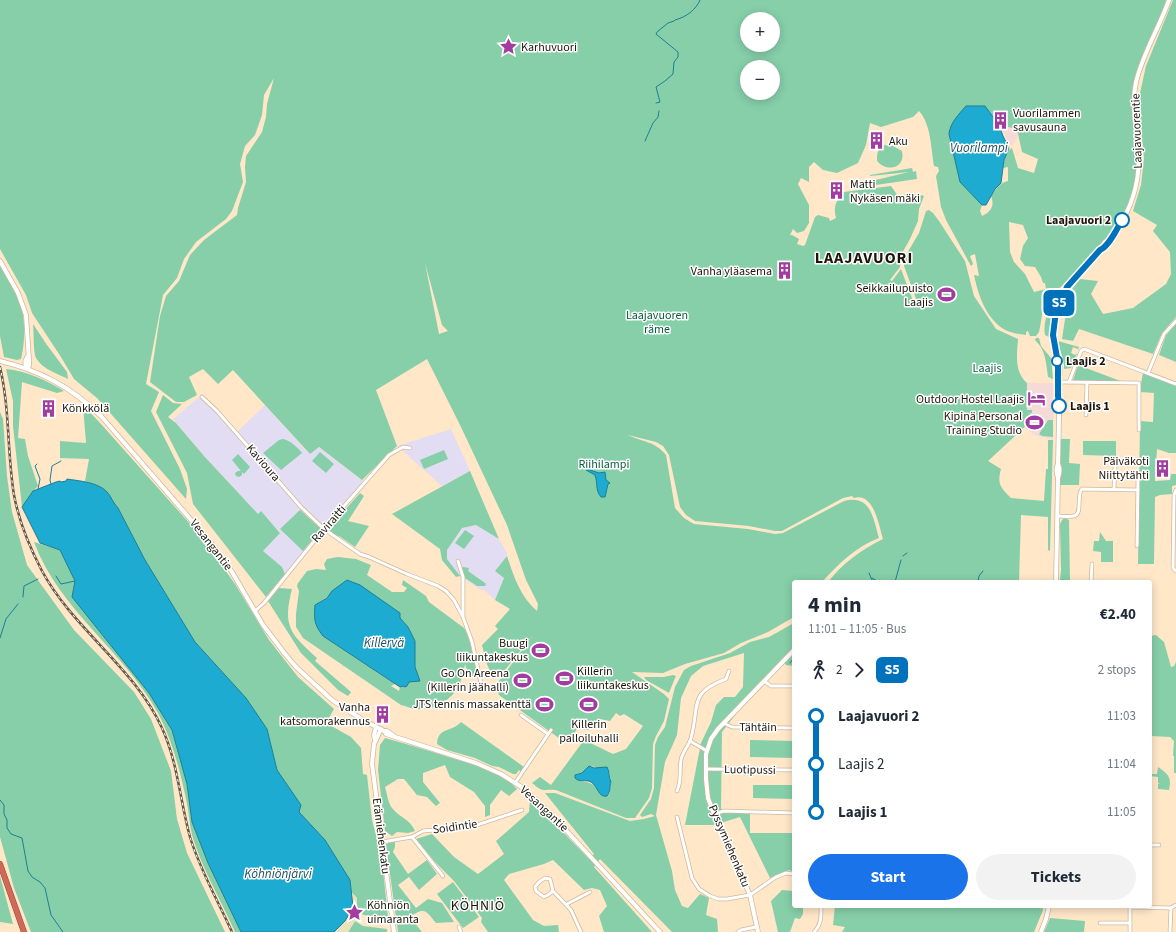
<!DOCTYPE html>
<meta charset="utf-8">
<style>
:root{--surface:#fff;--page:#f2f2f3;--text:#1f2937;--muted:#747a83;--accent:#1a73e8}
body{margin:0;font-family:"Source Sans 3",sans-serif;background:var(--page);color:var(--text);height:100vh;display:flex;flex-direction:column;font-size:15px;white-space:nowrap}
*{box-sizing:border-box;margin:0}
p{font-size:13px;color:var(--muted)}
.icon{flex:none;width:22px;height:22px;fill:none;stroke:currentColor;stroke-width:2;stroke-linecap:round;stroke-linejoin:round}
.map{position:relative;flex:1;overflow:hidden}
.side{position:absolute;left:792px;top:580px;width:360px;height:328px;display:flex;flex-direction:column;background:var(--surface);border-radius:4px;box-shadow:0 2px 10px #0003}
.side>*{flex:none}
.badge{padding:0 8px;border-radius:6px;font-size:14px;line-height:26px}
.tools{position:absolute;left:740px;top:12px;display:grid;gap:8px}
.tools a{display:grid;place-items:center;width:40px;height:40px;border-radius:50%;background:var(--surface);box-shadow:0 2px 10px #0003;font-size:20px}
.map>.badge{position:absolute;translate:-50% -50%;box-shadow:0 0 0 2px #fff}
.legs{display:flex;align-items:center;gap:6px;height:44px;padding:0 16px;font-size:13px}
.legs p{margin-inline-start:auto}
.summary{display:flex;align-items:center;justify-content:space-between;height:68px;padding:0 16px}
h1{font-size:22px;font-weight:700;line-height:30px}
.action{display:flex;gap:8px;margin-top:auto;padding:8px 16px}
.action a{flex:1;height:46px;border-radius:24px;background:var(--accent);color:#fff;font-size:16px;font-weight:700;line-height:46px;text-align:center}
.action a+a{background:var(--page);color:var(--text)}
ul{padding:0 16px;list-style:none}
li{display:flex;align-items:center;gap:14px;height:48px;font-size:15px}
li i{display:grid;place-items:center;width:6px;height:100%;margin:0 5px;background:currentColor}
li i::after{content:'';width:10px;height:10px;margin:-5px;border:3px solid;border-radius:50%;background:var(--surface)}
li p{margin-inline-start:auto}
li:first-child i{background:linear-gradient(#0000 50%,currentColor 0)}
li:last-child i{background:linear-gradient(currentColor 50%,#0000 0)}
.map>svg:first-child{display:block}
.commercial{fill:#f5dad8}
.industrial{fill:#e3ddf3}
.green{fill:#86cfa9;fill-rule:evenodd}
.sand{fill:#ebe2bc}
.water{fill:#1dabd1;stroke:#1d7e95}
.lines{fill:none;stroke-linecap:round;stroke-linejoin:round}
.stream{stroke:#1d7e95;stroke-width:1}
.street-casing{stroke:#cfb89a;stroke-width:4.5}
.secondary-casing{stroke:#cfb89a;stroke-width:5.5}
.highway-casing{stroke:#924c3c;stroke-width:6}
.street{stroke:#fff;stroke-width:3}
.secondary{stroke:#fff;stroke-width:4}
.highway{stroke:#d16958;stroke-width:5}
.rail-casing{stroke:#645745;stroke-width:2.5}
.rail{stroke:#fff;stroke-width:1;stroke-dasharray:3;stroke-linecap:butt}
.line-1-casing{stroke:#fff;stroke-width:9}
.line-1{stroke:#0072bc;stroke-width:6}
.stop-1-dot{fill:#fff;stroke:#0072bc;stroke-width:2}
.labels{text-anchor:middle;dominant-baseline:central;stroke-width:3;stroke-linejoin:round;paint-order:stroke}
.poi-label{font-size:12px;fill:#1d1509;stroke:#fff;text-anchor:end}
.street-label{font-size:12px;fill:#1d1509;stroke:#fff}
.stop-label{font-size:12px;font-weight:bold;fill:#1d1509;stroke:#fff;text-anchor:start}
.park-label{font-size:12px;fill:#065c3c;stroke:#fff}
.water-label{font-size:13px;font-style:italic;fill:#1d5162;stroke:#fff}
.quarter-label{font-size:14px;letter-spacing:1px;fill:#1d1509;stroke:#fff}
.district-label{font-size:16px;font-weight:bold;letter-spacing:1px;fill:#1d1509;stroke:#fff}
</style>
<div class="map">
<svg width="1176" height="932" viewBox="0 0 1176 932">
<rect width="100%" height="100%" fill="#ffe7c8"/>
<g class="commercial">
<polygon points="995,118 1013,125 1018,134 1017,139 1011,146"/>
<polygon points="1027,383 1054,383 1053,440 1034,435 1025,427 1034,414 1028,414 1032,410 1027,410"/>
</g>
<g class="industrial">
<polygon points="199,397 204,400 215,411 235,434 265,405 309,454 318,447 362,480 362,483 285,574 282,567 263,551 280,532 261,512 258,514 204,456 173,419"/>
<polygon points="451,429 470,471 442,486 397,446"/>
<polygon points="476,525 499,539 507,553 507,556 495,571 504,578 495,600 484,590 481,590 460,576 447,559 447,550 462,528"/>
</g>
<g class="green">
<path d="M0 0H1166C1156 32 1135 60 1132 94 1130 117 1137 140 1137 164 1137 176 1133 190 1129 202 1117 232 1086 259 1065 283 1059 289 1050 295 1046 303 1042 309 1041 324 1039 332L1036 336H1030L1028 331 1026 332V335C1018 334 1009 333 1002 328 985 316 978 294 974 275L979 276 975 254 970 256 973 264 971 266 946 220 941 207 936 176 939 171 938 167 934 166C931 148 931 124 919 111L913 117 881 127 870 123 866 145 858 163 837 173 823 170 814 162 809 167V182L801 178 798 184 809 205V223L804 231 797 233 793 229 790 235H792L799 239 797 244 803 246 805 245 815 217 818 215 829 218 830 221 836 218C833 206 836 201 844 192L891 186 898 196 912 193 924 196 919 209 918 221 910 239 901 255 900 267 890 280 892 281 901 269 913 301 918 304 904 266 906 255 919 233 926 211 929 210 933 213 939 221 965 261 974 296 996 329 1018 339C1017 355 1014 371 1027 383V410H1032V413L1028 414H1035L1029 423 988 461 1001 469C997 484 1000 487 1011 498L1044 501 1046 469H1048V440H1053L1050 551 1048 550V517L1021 515 1019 582H828C842 564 862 549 883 539 879 526 874 492 854 498L852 496 843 498 782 531H775L749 526 695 521 686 515 680 507 669 455 663 446 656 442 628 435C642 442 655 441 666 455L675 508 684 518 694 524 748 529 775 534 783 533 844 501C871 494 873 518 879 538 857 546 838 564 822 582H794V617L768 632 741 643 724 653 685 664 663 673 632 672 664 694 669 699 664 721 656 736 653 744 652 788 649 798 635 818H626L556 790C542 789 544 793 532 783L540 777 551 785 584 740 613 754 626 749 643 726 624 714 620 716 616 713 610 721 600 719 588 730 581 729 583 725 582 724 581 726 579 724 580 723 575 720 573 723 577 727V729L570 740 563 741 499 695 496 685 534 634 505 670 495 676C486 669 485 656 482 645L498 629 495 626 510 609 495 600 504 578 495 571 507 556C514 577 520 596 537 611L538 604 526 580 507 525 461 427 427 359 376 390 397 446 362 480 319 447 310 454 233 370 218 384 203 369 189 377 197 395 184 402H176L150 382 160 316 166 296 179 281 190 255 204 240 237 215 238 208 246 182 245 167 246 156 262 132 266 117 267 104 274 78 264 95 262 115 255 135 245 146 240 164 243 182 232 211 226 219 196 242 184 259 177 278 163 295 146 384 159 392 151 411 180 469 187 489 186 499 97 398 74 379 61 357 32 313 26 295 0 249ZM747 19H773V45H747ZM747 67H773V93H747ZM985 106 999 125 1017 129 1022 152 1038 159 1034 173 1018 168 1012 148C1005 152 1004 161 1003 168L1008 167V181C999 183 996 189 991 196 995 206 991 212 982 216L980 211 982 205 960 182 952 125ZM1009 222 1023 225 1028 238 1023 246 1020 259 1025 266 1035 267 1041 277 1043 283H1045L1046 289 1034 292 1025 274 1014 262 1010 252ZM425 263 442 325 448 331 439 334ZM591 766 609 771 610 793 608 796H602C596 785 592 782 579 781L577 774 582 773Z"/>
<polygon points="1173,0 1176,0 1176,317 1162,333 1153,354 1079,329 1073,341 1062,339 1069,293 1080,279 1098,281 1091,294 1103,314 1133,308 1166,284 1171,274 1170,252 1153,231 1157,225 1133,211 1141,185 1144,158 1138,102 1146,66"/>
<path d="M883 145 893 146 902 151C906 168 887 173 877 161 877 154 877 150 883 145Z"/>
<polygon points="912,168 913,172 916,171 917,179 855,188 855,185 909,172 870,176 870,175"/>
<path d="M0 266C5 275 11 284 16 293 26 312 26 339 21 359L17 360 4 357 0 336Z"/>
<path d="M1052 303 1056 305C1054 312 1052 334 1049 337L1045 335C1043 324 1047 314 1052 303Z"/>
<path d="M33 324 47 345 67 372 68 379C58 374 42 369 36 358 33 351 34 333 33 324Z"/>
<polygon points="1176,324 1176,362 1159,355 1166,335"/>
<path d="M1036 338H1039L1041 346 1051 358 1053 379 1048 377C1046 363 1046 350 1035 340Z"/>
<path d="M1058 341 1079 347 1078 350V349L1073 347 1071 353 1075 355 1077 353 1071 368 1064 369C1065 359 1059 351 1058 341Z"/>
<polygon points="1078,365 1123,382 1073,380"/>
<path d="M6 369C27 371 46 380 64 391L57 393 22 382 18 438 25 439 28 456 38 486 33 491 22 507 13 426V401Z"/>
<polygon points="1143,373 1176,386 1176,453 1169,453 1157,449 1155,481 1170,480 1171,474 1176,474 1176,485 1172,486 1172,494 1160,495 1155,497 1154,564 1138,564 1140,421 1153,422 1154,393 1140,392 1141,384"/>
<polygon points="163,395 173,403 182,404 168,417 176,423 204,456 258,514 261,511 280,533 263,551 282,567 285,574 266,597 193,504 187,473 156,412"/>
<polygon points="83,405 101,424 199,534 235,584 269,640 298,677 334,709 326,723 351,737 361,748 363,774 367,775 372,820 377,839 383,870 388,918 364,915 357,912 357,898 351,892 350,880 325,840 299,812 301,805 277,770 267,729 246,698 195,642 145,560 118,508 113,503 107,492 85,481 89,459 60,458 60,441 86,443"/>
<polygon points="0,412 3,419 7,476 12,512 27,565 74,630 134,692 151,719 171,771 177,819 187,853 225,932 31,932 14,888 0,837"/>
<polygon points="1048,420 1053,420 1053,437 1042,436 1039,434"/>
<path d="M283 439C290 440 298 448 302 453L281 470 263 453 279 440Z"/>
<polygon points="1061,439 1070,439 1069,463 1080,464 1079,485 1060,485"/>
<polygon points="1083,441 1116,441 1116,456 1083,455"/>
<polygon points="444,450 448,459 424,469 420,460"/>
<polygon points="320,452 334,464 326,473 312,461"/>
<polygon points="238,454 250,467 244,474 242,472 242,475 239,477 236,476 235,473 238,471 241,471 232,460"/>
<polygon points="470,471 499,539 476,525 462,528 447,550 447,559 460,576 456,577 442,560 440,549 392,514"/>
<polygon points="360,493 364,496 348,521 369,526 355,547 339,536 338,537 328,529"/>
<polygon points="300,510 321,529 303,551 280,529"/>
<polygon points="1065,518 1069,520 1070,582 1060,582 1060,580 1061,570 1060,524 1062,520"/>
<polygon points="465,530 474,536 464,549 455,543"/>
<polygon points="1100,532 1106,541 1113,541 1113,562 1101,562 1101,552 1093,551 1094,541 1099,541"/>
<path d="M34 542 60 550 73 577 75 583 72 597 149 693 172 730 187 784 192 822 208 863 241 932H235C221 900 202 869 192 835 189 823 189 811 186 799 180 770 172 740 158 713 124 651 59 610 34 542Z"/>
<path d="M338 557 356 559 371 565 367 575 392 592H404L407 588 402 585 403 580 426 596 429 602 464 628 468 635 477 671 476 678 468 673 465 664C464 669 463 675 461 680 456 698 435 711 417 709 412 709 406 706 401 705L303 638 296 627V614L299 591 297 586 298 583 307 571 316 569 326 570 324 564 327 559ZM343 584 400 618 408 627 415 641V667L403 686 400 687 399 691 391 686 395 684 323 636 315 605 327 597 340 586Z"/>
<polygon points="463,567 469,568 468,571 485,583 486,584 485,586 477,586 465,578 462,568"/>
<path d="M279 588 292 589C282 627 291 634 317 658L315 661 351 692 348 696 338 690 301 653 268 601Z"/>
<polygon points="794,623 794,666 786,665 782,660 756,688 722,732 721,809 750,814 750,833 794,833 794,872 789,870 770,878 740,817 714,825 685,825 701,743 711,722 716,705 724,697 735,697 743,687 744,653 703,666 691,676 681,698 677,735 665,762 656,815 672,871 675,890 682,906 688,908 700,894 709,898 706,915 717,919 718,932 672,932 600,859 594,867 652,932 604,932 599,916 607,906 600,890 592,888 584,890 553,860 544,864 509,874 504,880 533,920 544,926 558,925 559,932 488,932 481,922 482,918 454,881 435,862 416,839 432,834 454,857 478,874 504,854 496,841 529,812 530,798 589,859 594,854 545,793 555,793 630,821 644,819 655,816 651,814 642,817 640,815 651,799 654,788 655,745 658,737 665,727 675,687 684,670 691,666 730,653 750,642 769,637"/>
<polygon points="1156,635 1164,642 1171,667 1174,666 1176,662 1176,773 1174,773 1174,756 1173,756 1174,741 1170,737 1150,736 1151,684 1150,683 1150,636"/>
<polygon points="673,675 676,676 675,678 669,693 646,680 644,677 664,677"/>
<path d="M461 722 524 767 521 772 519 770 516 774H513L499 767 492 766 475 758 447 750 437 744C438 726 452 733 461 722Z"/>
<path d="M385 738C404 743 423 749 442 755 467 763 498 769 517 789L509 796 501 790 490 805V815L485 817V806L474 792 450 777 445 765 423 773V782L440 803 436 806 427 797 417 795 404 779H398L385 787C387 793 388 803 392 808 400 818 410 819 415 831L408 833 397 832 392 836 385 831 378 770 380 745Z"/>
<polygon points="750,740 794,741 794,758 750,757"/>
<path d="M1151 767 1152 774H1157L1158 767C1168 774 1172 777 1169 790L1158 789V784H1160L1158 783V777L1150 776Z"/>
<polygon points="753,785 794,785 794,799 753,798"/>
<path d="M395 841V847L393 852 408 874 427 860 437 874 419 890 409 877 398 885 416 908 428 899 442 903 454 922 436 923C426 911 425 906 410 917L422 932H398L386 845 388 843Z"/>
<polygon points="0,876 13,924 0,922"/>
<polygon points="453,882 479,917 463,928 437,894"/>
<polygon points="782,890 794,891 794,906 803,906 803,914 800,919 795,918 790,932 778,932 771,901"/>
<polygon points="835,906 1042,906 1043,910 1034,932 842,932 845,927 833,925"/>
<polygon points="1050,918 1085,921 1084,932 1044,932"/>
<polygon points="355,921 363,926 387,929 387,932 348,932"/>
</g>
<polygon class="sand" points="351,892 357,898 357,918 348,932 334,932 341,925 353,907"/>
<g class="water">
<path d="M966 106H985L999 125 1003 136 1009 148 1004 160 1001 183 995 189 986 205H982L960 182 949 134C950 123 959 114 966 106Z"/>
<path d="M585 466 590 470 599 473 605 472 606 480 610 483 608 484 605 497H601C595 490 598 483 595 475L586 470Z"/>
<path d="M67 479C79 481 98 482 107 492 111 496 113 503 118 508L145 560 195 642 246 698 267 729 277 770 301 805 299 812 325 840 350 880 353 907 345 921 334 932H241L208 863 192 822 187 784 172 730 149 693 72 597 75 581 60 550 40 543 22 507 33 491 56 482 60 481 61 482 66 481Z"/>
<path d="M347 580 360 585 400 613V618L408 627 415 641V667L420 681 409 682 407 686 405 687 403 686 400 687 323 636C314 624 314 620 315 605L327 598 332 591Z"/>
<path d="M589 766 594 768 607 767C610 772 608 777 611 782 609 786 611 792 607 796 598 798 598 786 591 782 585 779 580 783 575 778V775L582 773Z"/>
</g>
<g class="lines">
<g class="stream">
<path d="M656 103 660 102 656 87 665 81 673 74 674 62 678 57V52L656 34 657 32 668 23 674 21 675 20C686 17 696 10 700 0"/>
<polyline points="645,141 653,123 658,117 659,111"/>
<polyline points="37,464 35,466 40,479 38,489"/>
<polyline points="51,484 50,480 52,466 61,461"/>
<polyline points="903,556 907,553"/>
<polyline points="869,573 872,580 876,582"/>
<polyline points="56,576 61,584 75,581"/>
<polyline points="872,578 879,582"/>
<polyline points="895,582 901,560"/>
<polyline points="978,582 979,576 983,571"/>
<polyline points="23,597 24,586 38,579"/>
<polyline points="0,638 6,619 18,604"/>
<polyline points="790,663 794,658"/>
<polyline points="0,800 4,805 4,814 7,820 7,828 11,834 22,838 28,871 32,877 40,882 45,888 51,915 63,932"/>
</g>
<defs>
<g id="street">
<polyline points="1148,373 1164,334 1176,321"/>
<polyline points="1060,382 1139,383 1139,430"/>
<polyline points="1069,382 1081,351 1084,349 1176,384"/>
<polyline points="202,397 217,411 301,507 324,529 360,554 369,557 407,574 438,586 446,591 454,600 463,617 472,642 482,688"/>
<polyline points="1086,415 1087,383"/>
<polyline points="1114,489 1115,465"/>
<polyline points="1176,490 1174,495 1173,568 1176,571"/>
<path d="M1057 516C1062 516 1069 517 1074 516 1083 514 1076 495 1082 489L1138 490"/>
<polyline points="1137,546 1138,477"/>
<polyline points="458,561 463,577 463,615"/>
<polyline points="1091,582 1092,564"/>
<polyline points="255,611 264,603 324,529 389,455 403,447 410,448"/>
<polyline points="764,681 771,686 794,686"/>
<polyline points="521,715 548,734"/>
<polyline points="723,723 732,727 794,728"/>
<polyline points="690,741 707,751"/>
<polyline points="706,769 794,770"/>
<polyline points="515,783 551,730"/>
<path d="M677 791C682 781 679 771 681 760 682 752 689 746 691 738 700 705 688 693 726 679L729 671"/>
<polyline points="714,814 724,811 794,813"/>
<polyline points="677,817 692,878 699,889 710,896 718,899 727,899 750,895 776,877 786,873 794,874"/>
<polyline points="412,837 423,831 471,827 522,810"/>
<polyline points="382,842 412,837 443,876"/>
<polyline points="1150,845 1159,845"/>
<polyline points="553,891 548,895 544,897 536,891 535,887 539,882 545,878 550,879 553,891 571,910 581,932"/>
<polyline points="567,904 590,892"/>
<polyline points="1100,923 1130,923"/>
<polyline points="459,927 461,932"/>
<polyline points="738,932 741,930 756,927"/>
<path d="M814 932C822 924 821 916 821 906"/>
<polyline points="1130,932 1130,907 1171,908"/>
<polyline points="1170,932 1171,908 1176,905"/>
</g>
<g id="secondary">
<polyline points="1100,250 1105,242 1111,238"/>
<polyline points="0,261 18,293 26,315 29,360 29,366 27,368"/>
<path d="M0 361C41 371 71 387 101 416L212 544 232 572 263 625 285 654 296 667 332 700 363 720 384 731 386 734 476 763 501 774 523 788 552 815 660 932"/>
<polyline points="1058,363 1057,396 1059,399"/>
<path d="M27 368C24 364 25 360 28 356"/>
<path d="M1058 478C1060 473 1060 468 1058 464L1060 374V366L1058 363C1052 336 1051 312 1066 288 1075 274 1089 262 1100 250 1108 247 1113 237 1117 230 1133 205 1141 178 1138 149 1137 126 1131 105 1136 82 1143 53 1159 28 1169 0"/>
<path d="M1056 582 1058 478C1056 473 1056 468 1058 464"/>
<polyline points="381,729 374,744 372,764 394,932"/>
<polyline points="384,731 387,731 394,736"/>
<polyline points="375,740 374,735 376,727"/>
<polyline points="758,932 750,895 714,814 708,798 706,779 706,754 711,739 718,729 794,650"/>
<polyline points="1041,932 1046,919 1049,906"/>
</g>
<polyline id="highway" points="0,864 24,932"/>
</defs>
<use href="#street" class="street-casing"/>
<use href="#secondary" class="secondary-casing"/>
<use href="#highway" class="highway-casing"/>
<use href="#street" class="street"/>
<use href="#secondary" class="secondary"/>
<use href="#highway" class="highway"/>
<defs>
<path id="rail" d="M0 367C10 409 7 453 14 495 19 522 30 548 42 571 74 630 134 667 162 728 178 763 180 801 190 837 200 870 218 901 232 932"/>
</defs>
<use href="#rail" class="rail-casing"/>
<use href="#rail" class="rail"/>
</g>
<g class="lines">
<defs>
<path id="line-1" d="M1059 406 1058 396V363L1053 335 1056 311 1067 287 1100 250C1109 246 1117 229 1122 220"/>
</defs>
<use href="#line-1" class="line-1-casing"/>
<use href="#line-1" class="line-1"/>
</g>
<defs>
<symbol id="sight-bare" viewBox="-9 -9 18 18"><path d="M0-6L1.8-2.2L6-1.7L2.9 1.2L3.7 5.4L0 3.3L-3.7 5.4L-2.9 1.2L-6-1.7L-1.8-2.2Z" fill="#a33ca0" stroke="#fff" stroke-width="2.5" paint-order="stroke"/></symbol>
<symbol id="building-bare" viewBox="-9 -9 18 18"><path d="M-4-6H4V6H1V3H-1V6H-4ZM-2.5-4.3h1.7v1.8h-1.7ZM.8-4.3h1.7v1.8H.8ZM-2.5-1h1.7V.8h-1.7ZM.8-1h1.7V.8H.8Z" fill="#a33ca0" stroke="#fff" stroke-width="2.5" paint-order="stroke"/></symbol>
<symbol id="stadium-bare" viewBox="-9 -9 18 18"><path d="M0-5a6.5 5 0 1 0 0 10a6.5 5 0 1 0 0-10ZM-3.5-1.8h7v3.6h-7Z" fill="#a33ca0" stroke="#fff" stroke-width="2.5" paint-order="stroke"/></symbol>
<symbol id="hotel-bare" viewBox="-9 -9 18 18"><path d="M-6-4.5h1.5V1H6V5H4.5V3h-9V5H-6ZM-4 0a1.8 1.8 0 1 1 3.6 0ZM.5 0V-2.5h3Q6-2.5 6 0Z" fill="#a33ca0" stroke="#fff" stroke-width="2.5" paint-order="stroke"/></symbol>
</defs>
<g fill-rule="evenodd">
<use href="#sight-bare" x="496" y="34" width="25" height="25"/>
<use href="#building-bare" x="988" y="108" width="25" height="25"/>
<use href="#building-bare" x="864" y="128" width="25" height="25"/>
<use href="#building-bare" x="824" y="178" width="25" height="25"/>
<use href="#building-bare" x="772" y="258" width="25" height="25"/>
<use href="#stadium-bare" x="934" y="282" width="25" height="25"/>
<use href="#hotel-bare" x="1024" y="386" width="25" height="25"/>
<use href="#building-bare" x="36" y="396" width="25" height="25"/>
<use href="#stadium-bare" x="1022" y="410" width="25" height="25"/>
<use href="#building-bare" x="1150" y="456" width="25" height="25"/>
<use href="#stadium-bare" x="528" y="638" width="25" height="25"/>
<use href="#stadium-bare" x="552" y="666" width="25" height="25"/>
<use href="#stadium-bare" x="510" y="668" width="25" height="25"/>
<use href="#stadium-bare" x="532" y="692" width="25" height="25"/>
<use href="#stadium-bare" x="576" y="692" width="25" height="25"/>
<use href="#building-bare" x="370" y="702" width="25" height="25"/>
<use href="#sight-bare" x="342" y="900" width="25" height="25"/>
</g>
<g class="stop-1-dot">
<circle cx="1122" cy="220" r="7"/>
<circle cx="1057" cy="361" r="5"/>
<circle cx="1059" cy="406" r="7"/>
</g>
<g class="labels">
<g class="poi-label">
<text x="521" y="47" text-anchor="start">Karhuvuori</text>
<text x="1013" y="113" text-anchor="start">Vuorilammen<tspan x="1013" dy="14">savusauna</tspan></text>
<text x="889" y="141" text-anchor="start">Aku</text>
<text x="850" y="184" text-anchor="start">Matti<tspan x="850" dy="14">Nykäsen mäki</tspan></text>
<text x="772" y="271">Vanha yläasema</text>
<text x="933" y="288">Seikkailupuisto<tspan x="933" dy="14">Laajis</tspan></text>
<text x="1024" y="399">Outdoor Hostel Laajis</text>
<text x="62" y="408" text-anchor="start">Könkkölä</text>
<text x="1022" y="416">Kipinä Personal<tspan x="1022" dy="14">Training Studio</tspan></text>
<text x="1149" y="461">Päiväkoti<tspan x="1149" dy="14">Niittytähti</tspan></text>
<text x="528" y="643">Buugi<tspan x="528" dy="14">liikuntakeskus</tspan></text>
<text x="577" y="671" text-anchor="start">Killerin<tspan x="577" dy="14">liikuntakeskus</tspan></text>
<text x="509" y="673">Go On Areena<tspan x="509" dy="14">(Killerin jäähalli)</tspan></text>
<text x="531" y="704">JTS tennis massakenttä</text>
<text x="370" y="707">Vanha<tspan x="370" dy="14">katsomorakennus</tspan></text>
<text x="589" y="724" text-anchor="middle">Killerin<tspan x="589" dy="14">palloiluhalli</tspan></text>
<text x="367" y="905" text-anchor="start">Köhniön<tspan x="367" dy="14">uimaranta</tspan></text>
</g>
<g class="street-label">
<text transform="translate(1137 131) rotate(-92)">Laajavuorentie</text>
<text transform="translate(263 463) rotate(49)">Kavioura</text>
<text transform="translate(329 524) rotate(-49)">Raviraitti</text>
<text transform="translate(211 545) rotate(52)">Vesangantie</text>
<text x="758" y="727">Tähtäin</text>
<text transform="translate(750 770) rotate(1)">Luotipussi</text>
<text transform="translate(544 809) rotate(43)">Vesangantie</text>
<text transform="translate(455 827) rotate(-8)">Soidintie</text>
<text transform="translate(381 836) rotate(83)">Erämiehenkatu</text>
<text transform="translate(729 846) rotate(67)">Pyssymiehenkatu</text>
</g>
<g class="stop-label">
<text x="1111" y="220" text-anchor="end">Laajavuori 2</text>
<text x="1066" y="361">Laajis 2</text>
<text x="1070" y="406">Laajis 1</text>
</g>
<g class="park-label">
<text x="657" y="315">Laajavuoren<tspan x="657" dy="14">räme</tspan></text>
<text x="987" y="368">Laajis</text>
<text x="604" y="464">Riihilampi</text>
</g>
<g class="water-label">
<text x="979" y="148">Vuorilampi</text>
<text x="384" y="643">Killervä</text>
<text x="278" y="874">Köhniönjärvi</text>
</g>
<g class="quarter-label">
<text x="478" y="906">KÖHNIÖ</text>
</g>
<g class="district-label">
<text x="864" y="258">LAAJAVUORI</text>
</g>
</g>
</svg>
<div class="tools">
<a>+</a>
<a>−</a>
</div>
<b class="badge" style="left:1059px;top:303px;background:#0072bc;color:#fff">S5</b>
<section class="side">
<div class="summary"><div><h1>4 min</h1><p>11:01 – 11:05 · Bus</p></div><b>€2.40</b></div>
<div class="legs"><svg class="icon" aria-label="walk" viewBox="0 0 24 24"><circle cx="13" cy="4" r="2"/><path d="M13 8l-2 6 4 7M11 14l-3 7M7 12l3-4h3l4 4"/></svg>2<svg class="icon" aria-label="forward" viewBox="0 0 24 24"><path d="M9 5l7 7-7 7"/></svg><b class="badge" style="background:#0072bc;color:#fff">S5</b><p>2 stops</p></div>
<ul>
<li><i style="color:#0072bc"></i><b>Laajavuori 2</b><p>11:03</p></li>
<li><i style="color:#0072bc"></i><span>Laajis 2</span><p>11:04</p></li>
<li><i style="color:#0072bc"></i><b>Laajis 1</b><p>11:05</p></li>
</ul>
<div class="action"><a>Start</a><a>Tickets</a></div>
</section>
</div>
